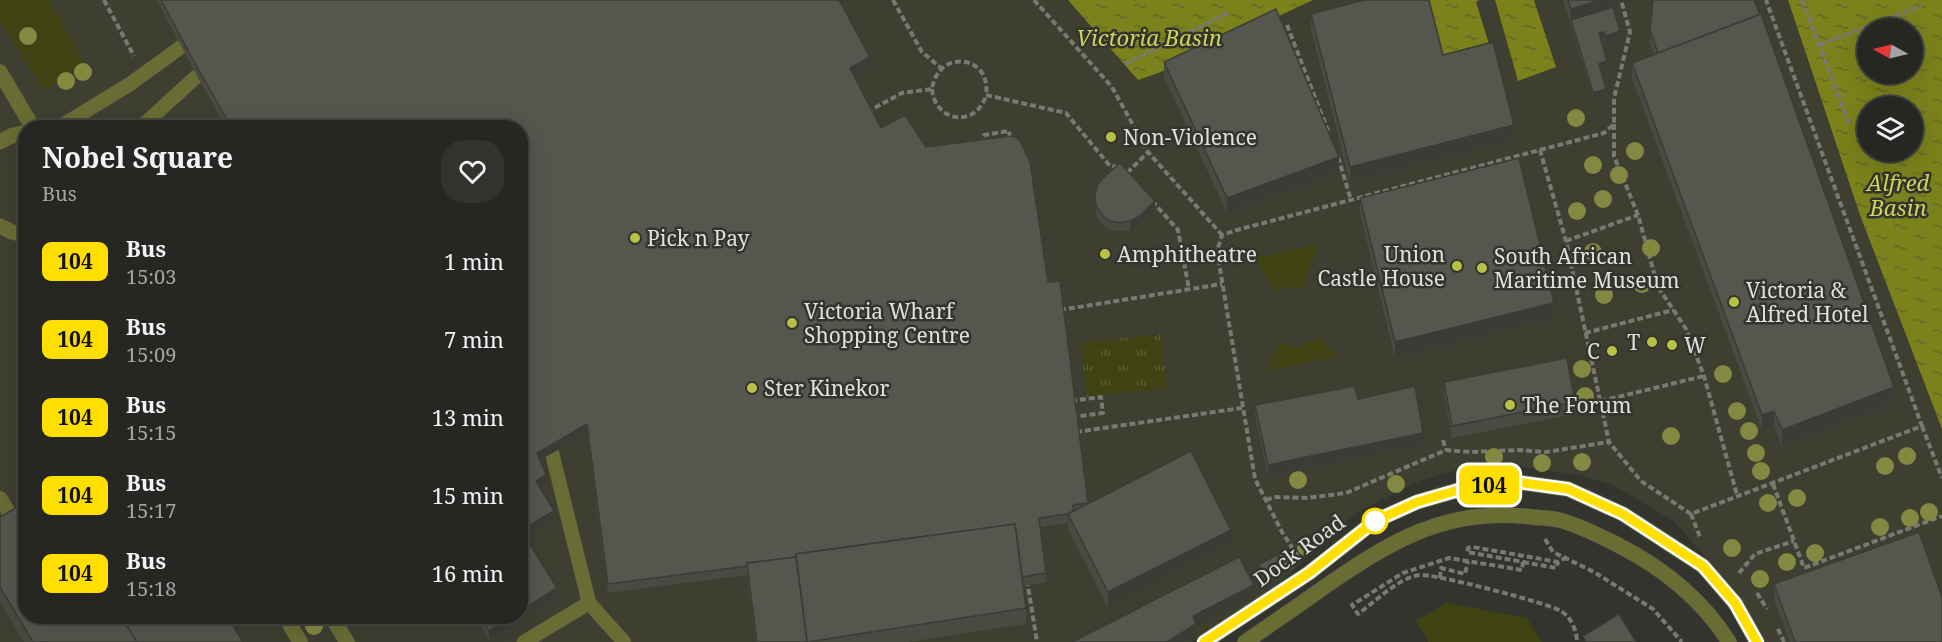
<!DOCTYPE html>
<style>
:root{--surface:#262722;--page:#32332f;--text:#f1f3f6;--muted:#a4a5a5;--line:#424440}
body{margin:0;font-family:"Noto Serif",serif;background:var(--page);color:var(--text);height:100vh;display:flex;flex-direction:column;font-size:22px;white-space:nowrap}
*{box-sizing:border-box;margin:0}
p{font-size:20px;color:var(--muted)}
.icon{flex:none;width:33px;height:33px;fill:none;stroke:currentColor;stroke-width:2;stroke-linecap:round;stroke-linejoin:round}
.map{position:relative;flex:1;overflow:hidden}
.drawer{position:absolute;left:18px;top:120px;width:510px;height:504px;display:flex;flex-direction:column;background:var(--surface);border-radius:24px;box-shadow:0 6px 24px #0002,0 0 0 2px var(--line)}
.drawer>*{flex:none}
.badge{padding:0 12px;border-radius:9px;font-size:21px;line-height:39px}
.needle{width:39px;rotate:278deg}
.fabs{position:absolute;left:1857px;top:18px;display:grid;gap:12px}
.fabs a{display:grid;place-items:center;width:66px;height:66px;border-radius:50%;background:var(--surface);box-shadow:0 6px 24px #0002,0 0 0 2px var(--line);font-size:30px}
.map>.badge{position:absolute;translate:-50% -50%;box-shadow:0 0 0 3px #fff}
.round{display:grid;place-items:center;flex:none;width:63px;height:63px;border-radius:24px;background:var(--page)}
.overview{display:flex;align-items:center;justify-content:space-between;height:102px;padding:0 24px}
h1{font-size:28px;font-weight:700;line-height:45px}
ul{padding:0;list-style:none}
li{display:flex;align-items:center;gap:18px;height:78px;padding:0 24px}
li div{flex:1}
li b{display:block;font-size:22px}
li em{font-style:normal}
li .badge{min-width:66px;font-weight:700;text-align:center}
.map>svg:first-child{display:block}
.built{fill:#3e3f31;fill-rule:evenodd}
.grass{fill:#3f4213}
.park{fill:url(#park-tufts)}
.water{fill:url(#water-ripples);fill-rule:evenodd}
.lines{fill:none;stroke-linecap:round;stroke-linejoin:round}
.service-casing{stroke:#4f5049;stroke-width:15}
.tertiary-casing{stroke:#4f5049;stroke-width:16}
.path{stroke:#787973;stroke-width:4;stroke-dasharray:6 3;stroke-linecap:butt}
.service{stroke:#696d33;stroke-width:14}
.tertiary{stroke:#696d33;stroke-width:15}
.tree{fill:#838940}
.wall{fill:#494a42}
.shaded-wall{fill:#3c3c36}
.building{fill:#55564d;stroke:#3c3c36;stroke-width:1.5}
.line-casing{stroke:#fff;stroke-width:14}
.line{stroke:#ffdf00;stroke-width:9}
.poi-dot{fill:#b9c046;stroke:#33342d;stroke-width:2}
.stop-dot{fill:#fff;stroke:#ffdf00;stroke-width:3}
.labels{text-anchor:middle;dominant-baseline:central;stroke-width:5;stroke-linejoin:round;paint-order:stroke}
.poi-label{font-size:21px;fill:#dfe0db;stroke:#33342d;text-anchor:start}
.street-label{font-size:21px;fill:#dfe0db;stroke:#33342d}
.water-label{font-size:22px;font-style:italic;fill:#ccd557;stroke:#33342d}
</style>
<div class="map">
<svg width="1942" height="642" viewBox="0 0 1942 642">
<defs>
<pattern id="park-tufts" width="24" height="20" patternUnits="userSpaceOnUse" patternTransform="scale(1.5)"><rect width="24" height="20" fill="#3f4213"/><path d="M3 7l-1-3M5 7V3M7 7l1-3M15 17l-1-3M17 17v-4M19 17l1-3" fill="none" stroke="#5a5d35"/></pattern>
<pattern id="water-ripples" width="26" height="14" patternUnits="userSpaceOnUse" patternTransform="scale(1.5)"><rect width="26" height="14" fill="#7b811b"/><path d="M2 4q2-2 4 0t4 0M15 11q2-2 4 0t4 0" fill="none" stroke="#65682b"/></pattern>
</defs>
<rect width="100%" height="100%" fill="#33342d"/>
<path class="built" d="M0 0H1068L1138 79 1161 72 1313 0H1495L1518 80 1556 67 1534 0H1788L1860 215 1942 429V642H1765L1732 588 1674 521 1613 485 1580 475 1500 464 1464 468 1419 481 1357 512 1259 601 1191 642H0ZM26 128H520V616H26Z"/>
<g class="grass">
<polygon points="0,0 50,0 85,65 44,90 0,23"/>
<polygon points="1319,244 1302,288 1287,287 1276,292 1255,258"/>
<path d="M1317 337 1338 356 1266 372 1279 342C1294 349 1304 347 1317 337Z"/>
<polygon points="1447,603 1527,618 1542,642 1428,642 1416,620"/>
</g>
<polygon class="park" points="1161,334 1167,388 1087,397 1080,343"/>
<g class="water">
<polygon points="1068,0 1313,0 1161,72 1138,80"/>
<polygon points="1425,0 1479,0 1476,2 1493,57 1443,70"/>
<polygon points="1495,0 1534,0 1556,67 1518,81"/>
<path d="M1788 0H1942V429L1860 215ZM1868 28H1912V74H1868ZM1868 106H1912V152H1868Z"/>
</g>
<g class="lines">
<defs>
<g id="service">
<polyline points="58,128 130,84 181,47"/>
<polyline points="140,128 197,76"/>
<polyline points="552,453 589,603 624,642"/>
<polyline points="0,498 16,524"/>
<polyline points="524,642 589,603"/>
</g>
<g id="tertiary">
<polyline points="0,72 33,128"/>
<polyline points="0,142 11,136 26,132"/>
<polyline points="0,226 12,232 26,235"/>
<polyline points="285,616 300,642"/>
<polyline points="331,616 347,642"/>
<polyline points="1204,642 1309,573 1375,521 1417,502 1462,489 1517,482 1568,489 1623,514 1703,566 1735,603 1757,642"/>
<path d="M1245 642C1270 625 1295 608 1320 590 1388 543 1445 506 1532 517 1541 518 1551 518 1559 520 1579 525 1600 536 1618 545 1663 568 1702 599 1729 642"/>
</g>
</defs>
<use href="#service" class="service-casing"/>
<use href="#tertiary" class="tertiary-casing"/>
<g class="path">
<polyline points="104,0 134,56"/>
<polyline points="893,0 922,52 941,68"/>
<polyline points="1034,0 1112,87 1148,152 1222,235"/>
<polyline points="1802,0 1850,126"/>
<polyline points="1287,25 1328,131"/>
<polyline points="1819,45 1921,6"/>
<polyline points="1125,64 1228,13"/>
<path d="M932 89C935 123 977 128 986 95"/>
<path d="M867 112 902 93 932 89C938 48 992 55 986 95L1066 113 1110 166 1118 167"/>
<polyline points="1614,124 1614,156 1638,215 1658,287 1686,329 1704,376 1737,495"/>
<polyline points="986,144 983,138 984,135 1009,131 1010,139"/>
<polyline points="1540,150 1604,133 1614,124 1614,98 1630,32 1621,0"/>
<polyline points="1338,157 1351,200"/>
<polyline points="1127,173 1148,152"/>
<polyline points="1152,201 1178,230 1189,289"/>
<polyline points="1566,241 1638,215"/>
<polyline points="1060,310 1222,284"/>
<polyline points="1585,333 1673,310"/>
<polyline points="1071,401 1101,397 1103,413 1072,417"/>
<polyline points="1601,401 1704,376"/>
<polyline points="1922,426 1942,478"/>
<polyline points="1076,432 1242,408"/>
<polyline points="1443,440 1446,450"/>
<polyline points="1773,484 1804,568 1942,516"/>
<polyline points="1266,500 1274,497 1307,498 1346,493 1446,450 1471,452 1519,450 1546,452 1609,442"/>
<polyline points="1691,514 1700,537"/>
<polyline points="1545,539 1553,552 1594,572 1653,609 1682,642"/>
<polyline points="1298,557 1282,532 1255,479 1217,251 1222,235 1237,230 1540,150 1566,241 1609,442 1641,481 1691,514 1922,426 1766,0"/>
<path d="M1567 557 1558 562 1473 547 1468 548 1467 552 1523 562 1522 570 1449 558 1403 573 1352 605 1358 614C1376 601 1397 579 1419 575 1432 573 1548 603 1561 611 1571 617 1577 631 1577 642"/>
<polyline points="1523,562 1556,568 1558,562"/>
<polyline points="1739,573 1755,554 1794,541"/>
<polyline points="1440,578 1441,568 1465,574 1468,561"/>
<polyline points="1027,580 1037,642"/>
<polyline points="1757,593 1767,609"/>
<polyline points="1778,629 1784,642"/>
</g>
<use href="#service" class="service"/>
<use href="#tertiary" class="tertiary"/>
</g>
<g class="tree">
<circle cx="28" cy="36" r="9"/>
<circle cx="83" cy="72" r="9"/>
<circle cx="66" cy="81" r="9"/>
<circle cx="1576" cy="118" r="9"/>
<circle cx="1635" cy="151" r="9"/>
<circle cx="1593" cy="165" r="9"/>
<circle cx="1619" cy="175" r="9"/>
<circle cx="1603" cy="199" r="9"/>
<circle cx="1577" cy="211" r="9"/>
<circle cx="1651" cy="248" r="9"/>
<circle cx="1593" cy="252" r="9"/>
<circle cx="1642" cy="284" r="9"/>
<circle cx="1604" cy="295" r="9"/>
<circle cx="1582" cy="369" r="9"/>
<circle cx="1723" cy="374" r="9"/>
<circle cx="1585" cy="396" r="9"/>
<circle cx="1737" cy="411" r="9"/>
<circle cx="1749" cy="431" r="9"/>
<circle cx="1671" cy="436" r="9"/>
<circle cx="1756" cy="453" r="9"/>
<circle cx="1907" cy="456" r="9"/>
<circle cx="1494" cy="457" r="9"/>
<circle cx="1582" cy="462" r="9"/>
<circle cx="1542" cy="463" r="9"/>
<circle cx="1885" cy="466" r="9"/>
<circle cx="1761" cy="471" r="9"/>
<circle cx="1298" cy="480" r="9"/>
<circle cx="1396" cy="484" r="9"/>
<circle cx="1797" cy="498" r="9"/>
<circle cx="1768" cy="503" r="9"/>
<circle cx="1929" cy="512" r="9"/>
<circle cx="1910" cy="518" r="9"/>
<circle cx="1880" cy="527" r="9"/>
<circle cx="1306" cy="547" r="9"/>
<circle cx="1732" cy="548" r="9"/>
<circle cx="1815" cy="553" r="9"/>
<circle cx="1287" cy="561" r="9"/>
<circle cx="1787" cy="562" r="9"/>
<circle cx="1760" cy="579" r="9"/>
<circle cx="314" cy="626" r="9"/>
</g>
<g class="wall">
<polygon points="157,0 855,0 843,6 870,66 854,75 881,128 926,147 1048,282 1088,503 1231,545 1108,608 1068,529 1068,523 1040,527 1046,573 1046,582 1023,586 1026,608 1026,624 908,642 756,642 747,575 608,593 587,433 540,460 546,484 540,488 554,520 525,537 557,597 489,640 475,616 520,616 520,128 227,128 197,76"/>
<polygon points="1563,0 1613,0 1613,7 1620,36 1605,41 1604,36 1600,38 1607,66 1600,68 1606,94 1593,98"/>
<polygon points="1311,14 1443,55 1514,140 1350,183 1311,29"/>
<polygon points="1650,30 1894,403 1782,446 1774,426 1762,430 1632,78 1632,63 1654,55 1650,43"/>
<polygon points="1164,62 1339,172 1227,213 1164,77"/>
<polygon points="1095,196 1155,210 1138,225 1130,230 1120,232 1110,230 1102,224 1096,215"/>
<polygon points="1360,198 1554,318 1395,358 1360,213"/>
<polygon points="1444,382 1575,402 1575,414 1452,438 1444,395"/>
<polygon points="1358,399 1423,445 1268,477 1255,417 1255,405"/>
<polygon points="0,517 243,642 24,642 0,602"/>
<polygon points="1258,565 1283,572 1265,581 1258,570"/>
<polygon points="1774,584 1942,642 1790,642 1774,599"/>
</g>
<g class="shaded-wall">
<polygon points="839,0 855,0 839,8"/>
<polygon points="1600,0 1613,0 1613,12 1571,20 1571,9"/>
<polygon points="1620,31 1620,36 1605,41 1605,36"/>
<polygon points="1604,32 1604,36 1599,38 1599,33"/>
<polygon points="870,57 870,66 850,77 850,68"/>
<polygon points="1607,61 1607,66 1599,69 1599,64"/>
<polygon points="1606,89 1606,94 1593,98 1593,93"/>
<polygon points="1514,125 1514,140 1350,183 1350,167"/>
<polygon points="1339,157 1339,172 1227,213 1227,198"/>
<polygon points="1155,201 1155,210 1138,225 1130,230 1130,221"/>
<polygon points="1554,303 1554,318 1395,358 1395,342"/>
<polygon points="1894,387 1894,403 1782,446 1782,430"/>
<polygon points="1774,411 1774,426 1762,430 1762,415"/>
<polygon points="587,424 587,433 537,462 537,453"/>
<polygon points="1423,433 1423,445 1268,477 1268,465"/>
<polygon points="546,475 546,484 536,490 536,481"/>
<polygon points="554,511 554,520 521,539 521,530"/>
<polygon points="1231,530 1231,545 1108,608 1108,592"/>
<polygon points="1283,567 1283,572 1265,581 1265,577"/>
<polygon points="1254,585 1254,598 1196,627 1196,636 1187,642 1167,642 1193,616"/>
<polygon points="557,588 557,597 489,640 489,631 511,616 520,616 520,611"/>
</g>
<g class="building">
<polygon points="161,0 839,0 870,57 850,68 881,128 905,115 926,147 1011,136 1019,139 1030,162 1048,282 1060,281 1088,503 1073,505 1073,511 1068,514 1039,518 1046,573 1022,577 1015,524 796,554 796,557 747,563 748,566 608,584 587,424 537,453 546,475 536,481 554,511 521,530 557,588 520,611 520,128 232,128 197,67"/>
<polygon points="1364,0 1429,0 1443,55 1493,42 1514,125 1350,167 1311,14"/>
<polygon points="1568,0 1600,0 1571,9"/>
<polygon points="1653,0 1754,0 1760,15 1658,53 1650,30"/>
<polygon points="1613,7 1620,31 1605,36 1604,32 1599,33 1607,61 1599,64 1606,89 1593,93 1571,20"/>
<polygon points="1276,9 1339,157 1227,198 1164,62"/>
<polygon points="1761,14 1894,387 1782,430 1774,411 1762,415 1632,63"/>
<polygon points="1519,158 1554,303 1395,342 1360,198"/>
<polygon points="1120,163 1155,201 1138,217 1130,221 1120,223 1110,221 1102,215 1096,206 1095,196 1097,186 1103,178"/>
<polygon points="1567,358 1575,402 1452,426 1444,382"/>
<polygon points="1355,386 1358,399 1415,386 1423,433 1268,465 1255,405"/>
<polygon points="1191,451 1231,530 1108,592 1068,514"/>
<polygon points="26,502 26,616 121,616 137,642 33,642 0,587 0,517"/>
<polygon points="1015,524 1026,608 807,642 796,554"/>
<polygon points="1919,532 1942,597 1942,642 1795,642 1774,584"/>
<polygon points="1277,555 1283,567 1265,577 1258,565"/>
<polygon points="796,557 807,642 757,642 747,563"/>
<polygon points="1239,557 1254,585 1193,616 1196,624 1167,642 1072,642"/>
<polygon points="1619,614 1636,642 1586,642 1583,636"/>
<polygon points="121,616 227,616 243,642 137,642"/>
<polygon points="480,616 511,616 489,631"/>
</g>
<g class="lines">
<defs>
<polyline id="line" points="1204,642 1309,573 1375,521 1417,502 1462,489 1517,482 1568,489 1623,514 1703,566 1735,603 1757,642"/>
</defs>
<use href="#line" class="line-casing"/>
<use href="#line" class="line"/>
</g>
<g class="poi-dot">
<circle cx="1111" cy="137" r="6"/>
<circle cx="635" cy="238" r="6"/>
<circle cx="1105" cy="254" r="6"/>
<circle cx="1457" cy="266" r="6"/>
<circle cx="1482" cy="268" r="6"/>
<circle cx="1734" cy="302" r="6"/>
<circle cx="792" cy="323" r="6"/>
<circle cx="1652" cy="342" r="6"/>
<circle cx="1672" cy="345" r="6"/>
<circle cx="1612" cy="351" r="6"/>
<circle cx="752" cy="388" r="6"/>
<circle cx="1510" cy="405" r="6"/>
</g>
<circle class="stop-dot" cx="1375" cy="521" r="12"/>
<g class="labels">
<g class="poi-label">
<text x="1123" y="137">Non-Violence</text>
<text x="647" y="238">Pick n Pay</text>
<text x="1117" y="254">Amphitheatre</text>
<text x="1445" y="254" text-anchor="end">Union<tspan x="1445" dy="24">Castle House</tspan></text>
<text x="1494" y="256">South African<tspan x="1494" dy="24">Maritime Museum</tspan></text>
<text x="1746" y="290">Victoria &amp;<tspan x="1746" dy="24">Alfred Hotel</tspan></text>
<text x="804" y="311">Victoria Wharf<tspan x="804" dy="24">Shopping Centre</tspan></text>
<text x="1640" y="342" text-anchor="end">T</text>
<text x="1684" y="345">W</text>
<text x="1600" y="351" text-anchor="end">C</text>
<text x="764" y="388">Ster Kinekor</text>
<text x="1522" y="405">The Forum</text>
</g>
<g class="street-label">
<text transform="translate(1299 550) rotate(-36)">Dock Road</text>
</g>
<g class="water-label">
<text x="1149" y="37">Victoria Basin</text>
<text x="1898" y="182">Alfred<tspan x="1898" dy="25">Basin</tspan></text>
</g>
</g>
</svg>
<div class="fabs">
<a><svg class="needle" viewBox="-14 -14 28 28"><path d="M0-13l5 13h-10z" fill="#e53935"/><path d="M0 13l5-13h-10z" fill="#a4a5a5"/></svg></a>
<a><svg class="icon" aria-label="layers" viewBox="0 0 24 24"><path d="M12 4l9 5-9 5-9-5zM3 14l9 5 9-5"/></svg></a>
</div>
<b class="badge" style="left:1489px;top:485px;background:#ffdf00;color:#111">104</b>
<section class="drawer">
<div class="overview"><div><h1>Nobel Square</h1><p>Bus</p></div><a class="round"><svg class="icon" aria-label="heart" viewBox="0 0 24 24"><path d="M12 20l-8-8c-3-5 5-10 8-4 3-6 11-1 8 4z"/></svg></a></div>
<ul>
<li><span class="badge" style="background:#ffdf00;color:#111">104</span><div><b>Bus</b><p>15:03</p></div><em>1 min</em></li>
<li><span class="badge" style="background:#ffdf00;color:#111">104</span><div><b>Bus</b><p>15:09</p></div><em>7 min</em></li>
<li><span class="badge" style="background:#ffdf00;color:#111">104</span><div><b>Bus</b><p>15:15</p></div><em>13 min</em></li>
<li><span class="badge" style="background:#ffdf00;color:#111">104</span><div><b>Bus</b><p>15:17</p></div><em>15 min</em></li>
<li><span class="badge" style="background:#ffdf00;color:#111">104</span><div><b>Bus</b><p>15:18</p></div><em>16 min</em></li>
</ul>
</section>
</div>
